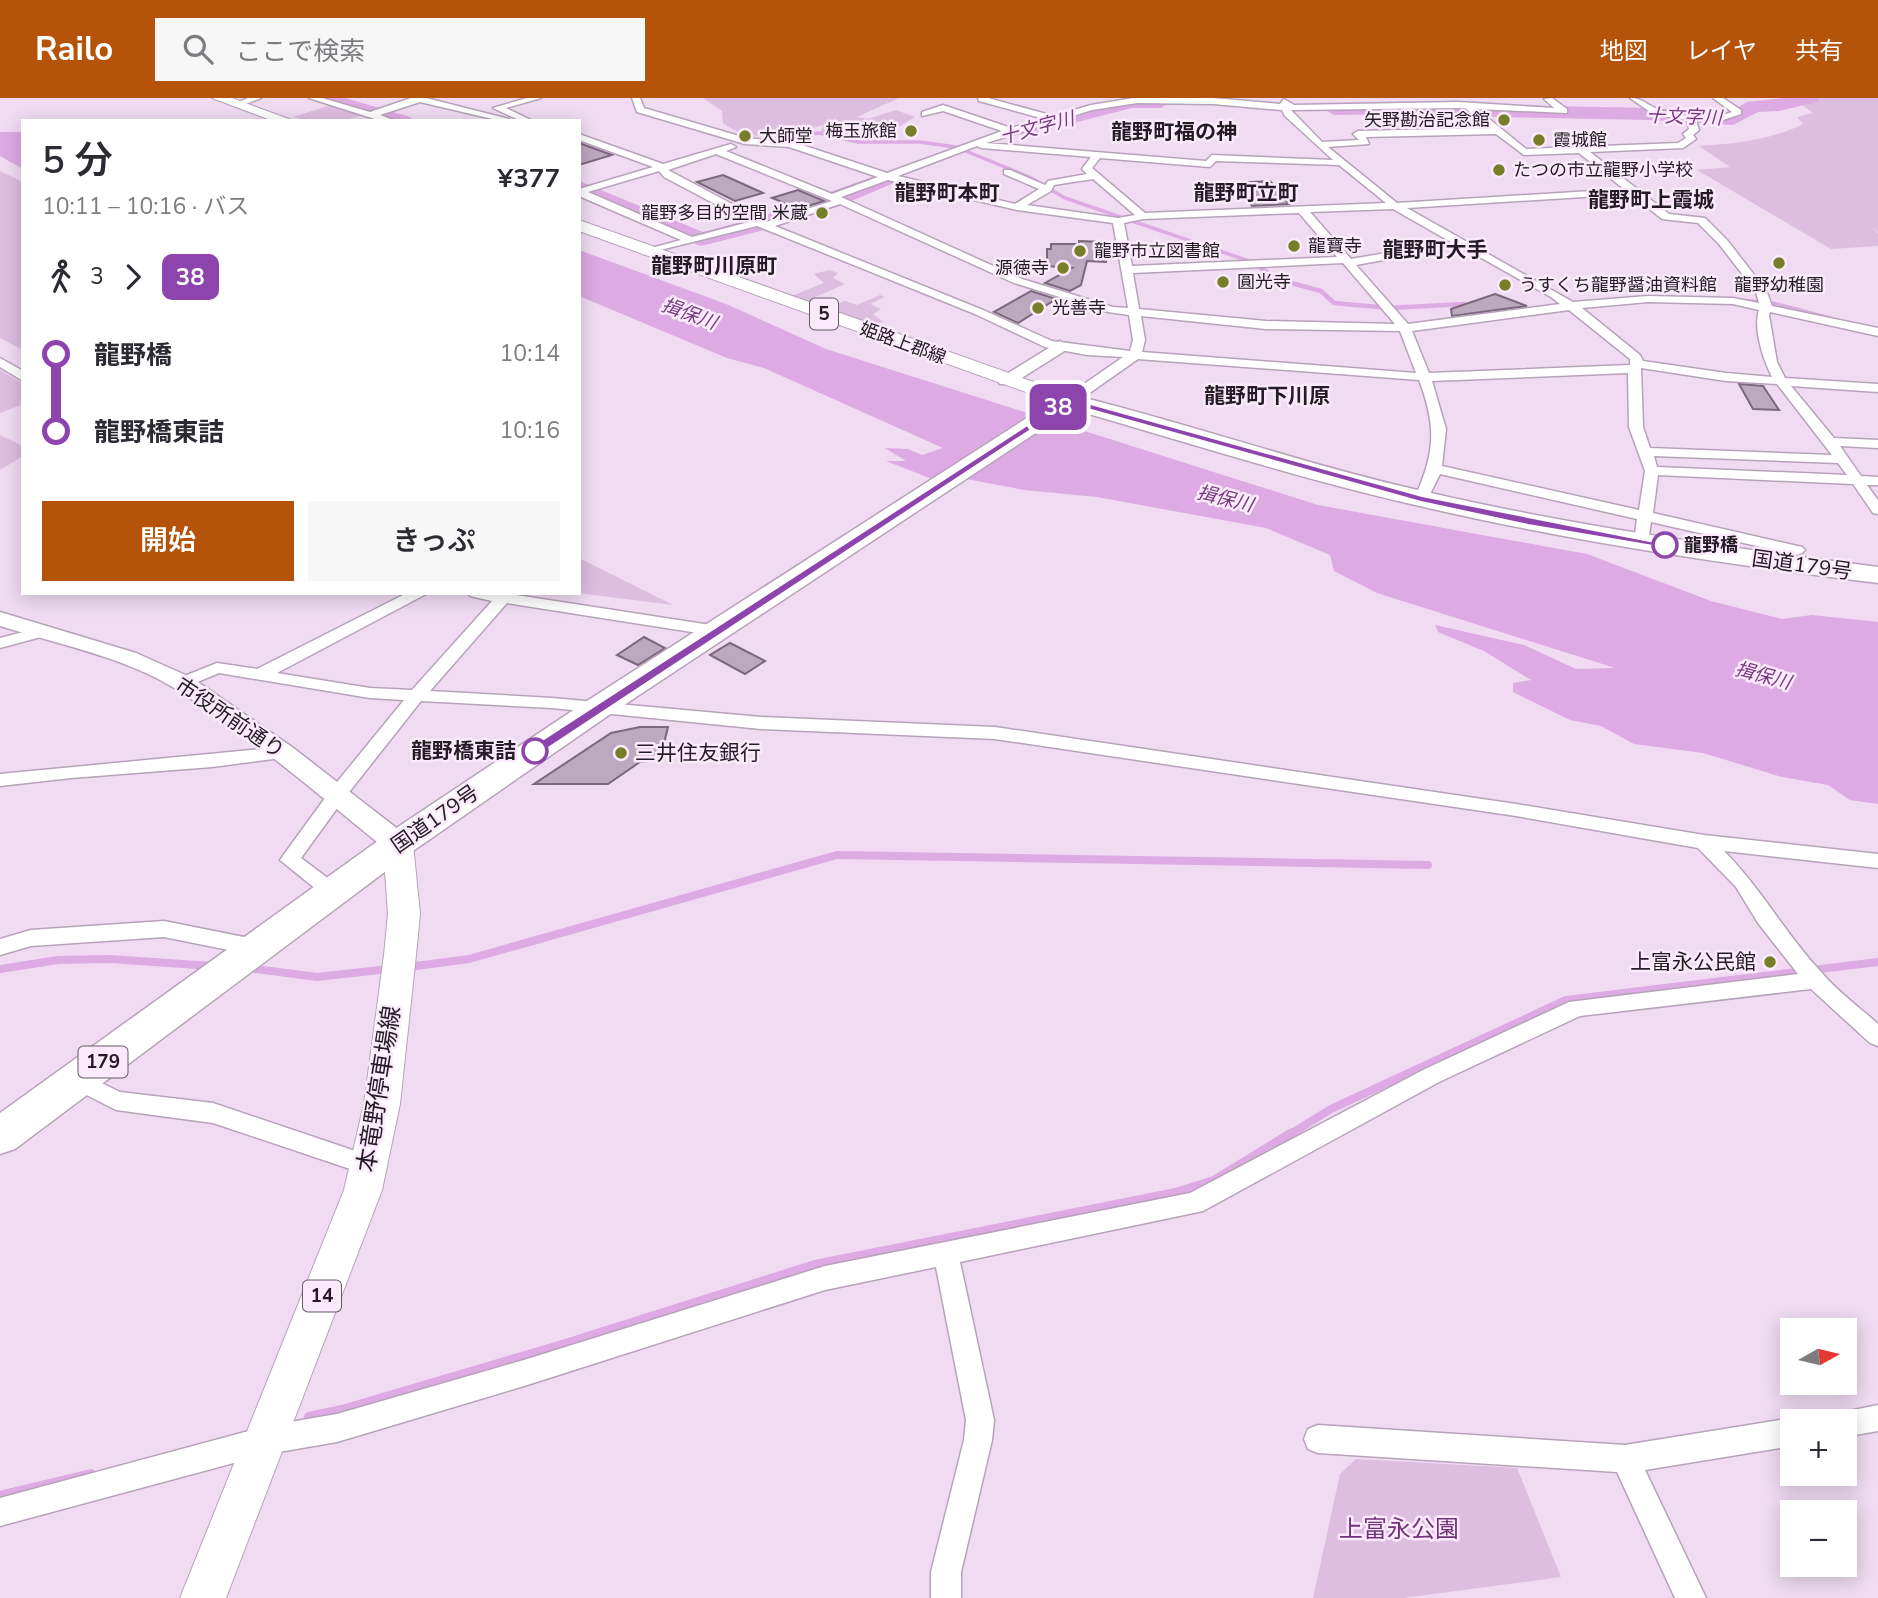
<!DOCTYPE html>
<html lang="ja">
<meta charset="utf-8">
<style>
:root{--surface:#fff;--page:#f7f7f7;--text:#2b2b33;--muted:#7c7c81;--accent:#b45309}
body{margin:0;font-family:"Nunito Sans","Noto Sans JP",sans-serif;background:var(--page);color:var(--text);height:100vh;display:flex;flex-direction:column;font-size:26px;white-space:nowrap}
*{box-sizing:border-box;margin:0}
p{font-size:23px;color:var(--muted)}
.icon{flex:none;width:38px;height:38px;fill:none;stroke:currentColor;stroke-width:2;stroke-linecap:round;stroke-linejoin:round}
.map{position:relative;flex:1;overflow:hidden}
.sheet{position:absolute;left:21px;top:21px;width:560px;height:476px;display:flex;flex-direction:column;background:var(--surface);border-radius:0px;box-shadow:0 4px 18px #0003}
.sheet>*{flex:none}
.badge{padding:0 14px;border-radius:10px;font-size:24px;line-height:46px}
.needle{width:46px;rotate:82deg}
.fabs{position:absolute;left:1780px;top:1220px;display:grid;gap:14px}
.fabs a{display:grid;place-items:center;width:77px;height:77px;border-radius:0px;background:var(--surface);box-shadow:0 4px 18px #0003;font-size:35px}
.map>.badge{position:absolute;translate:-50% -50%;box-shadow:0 0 0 4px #fff}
.legs{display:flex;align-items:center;gap:10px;height:77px;padding:0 21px;font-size:23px}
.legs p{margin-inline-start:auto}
.overview{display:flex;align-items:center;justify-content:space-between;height:119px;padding:0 21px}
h1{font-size:38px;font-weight:600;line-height:52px}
.button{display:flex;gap:14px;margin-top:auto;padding:14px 21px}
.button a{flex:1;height:80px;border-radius:0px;background:var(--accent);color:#fff;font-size:28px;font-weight:600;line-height:80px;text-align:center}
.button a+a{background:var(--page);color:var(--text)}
ul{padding:0 21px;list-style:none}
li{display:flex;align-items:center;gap:24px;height:77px;font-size:26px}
li i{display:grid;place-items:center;width:10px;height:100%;margin:0 9px;background:currentColor}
li i::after{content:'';width:18px;height:18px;margin:-9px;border:5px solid;border-radius:50%;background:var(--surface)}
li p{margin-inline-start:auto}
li:first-child i{background:linear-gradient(#0000 50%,currentColor 0)}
li:last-child i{background:linear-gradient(currentColor 50%,#0000 0)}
header{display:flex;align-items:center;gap:42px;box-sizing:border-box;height:98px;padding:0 35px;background:var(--accent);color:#fff}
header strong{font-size:33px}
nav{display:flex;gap:38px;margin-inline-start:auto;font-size:24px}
.search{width:490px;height:63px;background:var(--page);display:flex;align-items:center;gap:18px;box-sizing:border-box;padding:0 24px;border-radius:0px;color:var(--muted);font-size:26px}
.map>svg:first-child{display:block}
.green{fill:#ddbde0}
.water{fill:#ddaae3}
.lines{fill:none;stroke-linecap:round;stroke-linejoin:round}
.stream-far3{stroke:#ddaae3;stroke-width:3.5}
.stream-far2{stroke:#ddaae3;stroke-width:4.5}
.stream-far1{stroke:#ddaae3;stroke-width:8}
.stream{stroke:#ddaae3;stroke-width:10}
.river{fill:#ddaae3;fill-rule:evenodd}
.building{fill:#bda9bf;stroke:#7b687d;stroke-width:2}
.street-casing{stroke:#b7a3b9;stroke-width:3}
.secondary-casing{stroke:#b7a3b9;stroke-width:3}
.primary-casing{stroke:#b7a3b9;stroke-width:2}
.highway-casing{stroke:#b7a3b9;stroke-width:3}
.street{fill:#fff;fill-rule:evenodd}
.secondary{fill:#fff;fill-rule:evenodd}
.primary{fill:#fff;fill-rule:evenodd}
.highway{fill:#fff;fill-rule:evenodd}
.line-1{fill:#8e44ad;stroke:#fff;stroke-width:2}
.poi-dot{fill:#787e28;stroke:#fbeafc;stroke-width:2.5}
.stop-1-dot{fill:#fff;stroke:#8e44ad;stroke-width:3.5}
.labels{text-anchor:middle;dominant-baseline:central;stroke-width:5;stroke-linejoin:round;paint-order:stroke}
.far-poi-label{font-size:18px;fill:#241c24;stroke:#fbeafc;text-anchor:start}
.far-street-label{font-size:18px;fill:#241c24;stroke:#fbeafc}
.far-stop-label{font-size:18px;font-weight:bold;fill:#241c24;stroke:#fbeafc;text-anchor:start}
.far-water-label{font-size:19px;font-style:italic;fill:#793b80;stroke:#fbeafc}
.shield{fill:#fbeafc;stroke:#645a65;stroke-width:2}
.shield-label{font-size:19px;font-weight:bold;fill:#241c24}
.far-quarter-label{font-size:21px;font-weight:bold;fill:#241c24;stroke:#fbeafc}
.street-label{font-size:21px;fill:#241c24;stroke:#fbeafc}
.stop-label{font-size:21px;font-weight:bold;fill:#241c24;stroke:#fbeafc;text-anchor:end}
.poi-label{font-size:21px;fill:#241c24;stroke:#fbeafc;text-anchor:start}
.near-street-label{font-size:24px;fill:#241c24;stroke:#fbeafc}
.near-park-label{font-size:24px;fill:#703378;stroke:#fbeafc}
</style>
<header>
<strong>Railo</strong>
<div class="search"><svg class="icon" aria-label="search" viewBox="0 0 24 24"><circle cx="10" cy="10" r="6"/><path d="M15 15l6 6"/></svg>ここで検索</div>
<nav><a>地図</a><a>レイヤ</a><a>共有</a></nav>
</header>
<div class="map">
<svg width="1878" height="1500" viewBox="0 0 1878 1500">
<rect width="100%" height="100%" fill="#f0dbf2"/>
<g class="green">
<path d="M703 0H899L857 19 868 21 896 12 915 19C907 23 899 30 890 33 878 38 868 29 859 42L821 34 823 27C792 35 751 48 723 25L722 13Z"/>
<path d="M1819 0H1878V134L1869 127 1878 135V148L1831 151 1697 72 1730 69 1699 48C1734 46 1771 42 1803 26L1797 19 1813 15 1801 6Z"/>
<path d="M331 7 364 17C341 24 317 26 293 19Z"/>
<polygon points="0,73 23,84 23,252 0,240"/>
<polygon points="829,172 838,175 833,180 845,186 811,201 831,208 845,203 857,207 880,197 885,199 870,206 881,211 873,216 883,224 874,226 789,199 824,185 814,176"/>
<polygon points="0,272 23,286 23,306 0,315"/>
<polygon points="0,337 23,348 23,358 0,372"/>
<polygon points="579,460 673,507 578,495"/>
<polygon points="1356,1361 1517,1370 1561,1479 1403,1500 1313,1500 1340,1376"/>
</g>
<g class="water">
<polygon points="0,34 23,34 23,71 0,58"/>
<polygon points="579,152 726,206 826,251 1318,407 1587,456 1711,503 1782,521 1812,517 1878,524 1878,706 1850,702 1828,687 1782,679 1703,655 1634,646 1601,628 1570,622 1513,594 1513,585 1531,582 1484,553 1438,534 1435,527 1524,547 1576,571 1615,570 1377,495 1334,473 1330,457 1266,430 1097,399 1024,392 940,376 932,381 886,363 906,363 885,350 908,351 922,357 943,350 764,270 727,260 579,198"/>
</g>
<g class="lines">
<polyline class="stream-far3" points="767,42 776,43 791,37 820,35 858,44 920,44 956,49 1029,79 1065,100 1249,163 1264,172"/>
<g class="stream-far2">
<polyline points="1262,171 1280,182 1321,193 1334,205 1389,210 1464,206 1485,218"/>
<polyline points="1744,203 1775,206 1832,221"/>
</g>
<g class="stream-far1">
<polyline points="408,869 469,861 837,757 1428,767"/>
<polyline points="248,870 317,879 389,871"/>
<polyline points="0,871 58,862 110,861 212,868"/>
<polyline points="1289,1037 1331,1011 1566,902 1878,864"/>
</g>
<g class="stream">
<polyline points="309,1319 342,1312 559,1248 815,1167 1176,1095 1214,1083 1292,1035"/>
<polyline points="0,1398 91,1376"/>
</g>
<g class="river">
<polygon points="316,0 345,0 410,19 413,23 381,23 318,4"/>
<polygon points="1125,0 1168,0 1170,4 1161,10 1132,10 1026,37 1019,35 1016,31 1019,27"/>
<polygon points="1785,0 1819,0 1817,4 1779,13 1758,14 1733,27 1650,22 1496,19 1463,15 1334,17 1324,11 1334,5 1463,3 1496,7 1650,10 1729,15 1747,4"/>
<polygon points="886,74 894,75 897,80 894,85 842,107 776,129 701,148 579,97 579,83 703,134 760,119"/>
</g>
</g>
<g class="building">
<polygon points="579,45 612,57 579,67"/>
<polygon points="723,77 763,95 735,103 697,84"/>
<polygon points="1270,83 1289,106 1252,108 1235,85"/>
<polygon points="798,92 824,103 798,111 772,100"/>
<polygon points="1079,143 1105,144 1106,164 1087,163 1081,187 1070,193 1045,185 1072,170 1047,168 1047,151 1051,151 1051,146 1079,146"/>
<polygon points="1031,193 1056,201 1018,225 994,214"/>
<polygon points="1495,196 1527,208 1452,218 1451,211"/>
<polygon points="1739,286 1763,288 1779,312 1753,311"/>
<polygon points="644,539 665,550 638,567 617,557"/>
<polygon points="730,545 765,563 745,576 710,557"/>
<polygon points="640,629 668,629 660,662 640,664 608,686 534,686 611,635"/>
</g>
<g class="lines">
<defs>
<g id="street">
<polygon points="248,0 261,0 238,9 234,6"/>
<polygon points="309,0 322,0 370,14 411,0 426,0 509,21 501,23 420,4 380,17 396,23 381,23"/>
<polygon points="527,0 541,0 506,10 533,23 521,23 493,10"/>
<path d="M632 0H640L644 10 746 40 793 44 887 75 1002 33 943 13 922 18V14L943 7 1011 30 1044 21 979 3 978 0H988L1054 18 1091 7 1134 0H1213L1280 6 1284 1 1294 7 1458 4 1554 10 1544 1 1552 0 1567 11V15L1477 11 1526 51 1678 45 1686 40 1683 36 1689 31 1687 22 1653 16 1630 0C1643 0 1648 8 1660 12 1680 19 1712 22 1732 14L1713 0H1723L1741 12V16L1723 22 1696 23 1699 32 1693 37 1696 41 1683 50 1590 54 1669 116 1705 120 1727 142 1766 192 1772 208 1878 230V238L1770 214 1769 217 1777 264 1785 280 1878 286V294L1791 288 1834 340 1878 342V350L1840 348 1861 378 1878 379V387H1867L1878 402V416L1873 415 1853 386 1658 377 1653 415 1802 449 1805 452 1802 455 1797 457 1651 424 1648 443 1641 447 1634 443 1637 421 1440 376 1426 404H1416L1414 401C1435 356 1437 329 1419 282L1138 261 1074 306H1064V300L1123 259 1087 257 1045 249 975 216 757 128 644 156V152L681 142 579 98V91L653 69 579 42V36L663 66 731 46 736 49 726 53 832 96 878 79 789 49 745 46 637 14ZM1137 5 1213 6 1282 12 1285 18 1333 62 1212 57 1206 63 986 45 1092 12ZM1458 10H1465L1490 30 1358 33 1353 36 1359 42 1322 44 1291 12ZM1496 36 1524 57 1579 55 1624 91 1397 105 1328 49 1369 46 1366 39ZM977 48 981 50 1091 59 1082 71 1087 76 1048 83 1045 87 1010 72H1004V76L1039 91 1015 106 898 78ZM716 56 832 103 766 124 668 72ZM1100 60 1210 69 1216 63 1339 67 1386 105 1145 115 1092 70ZM659 73 664 79 749 124 692 139 588 94ZM1093 81 1135 117 1118 120 1027 107 1051 93 1054 87ZM888 82 1017 112 1113 125 1128 210 1113 209 1022 181 841 99ZM1631 96 1662 121 1698 125 1719 146 1756 194 1759 205 1733 200 1648 198 1573 204 1407 110ZM840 106 1014 185 1108 214 1129 217 1133 242 1130 253 1052 243 983 212 775 128ZM1393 111 1451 144 1351 161 1310 114ZM1299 115 1337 159 1132 168 1124 125 1143 121ZM1460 148 1551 199 1560 206 1408 226 1356 167ZM1343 165 1395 226 1266 223 1139 211 1133 175ZM1648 204 1733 206 1759 212C1753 231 1763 261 1772 279L1726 275 1643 263 1640 257 1582 210ZM1569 212 1630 261V267L1429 275 1412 233ZM1141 218 1266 231 1400 233 1416 275 1142 254 1145 242ZM1641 270 1726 283 1777 286 1832 357 1650 350 1643 329ZM1628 275 1629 329 1645 373 1639 412 1442 368 1446 331 1432 283ZM1654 358 1838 365 1847 377 1657 369Z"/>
<polygon points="0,260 23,273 23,283 0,269"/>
<path d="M407 495H428L277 575 370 590 412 592 492 503 470 498 468 495H503L717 528 725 533 717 538 507 505 430 593 552 600 761 619 995 629 1516 706 1704 737 1878 756V770L1724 753C1761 790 1786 837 1822 875 1838 894 1859 909 1878 926V948L1870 945 1811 891 1580 918 1439 984 1203 1113 960 1164 994 1322 992 1342 961 1474V1500H931V1474L964 1342 966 1322 936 1169 825 1192 524 1288 337 1344 267 1356 0 1428V1400L267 1328 337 1316 524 1262 825 1168 1190 1095 1423 972 1569 904 1798 876 1758 825 1736 789 1698 750 1516 718 995 641 761 631 552 610 421 603 346 698 301 760 341 790 344 795 341 800H327L280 762 333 689 404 602 370 600 219 575 183 590 175 585 177 581 217 565 257 571Z"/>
<polygon points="46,528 52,530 54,533 52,536 0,550 0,540"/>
<polygon points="283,649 289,651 292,655 289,659 212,669 71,680 0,688 0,676"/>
<polygon points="164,823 259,842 266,845 269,850 266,855 259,858 164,839 31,848 0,857 0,841 31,832"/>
<polygon points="77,973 120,994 213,1005 376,1060 380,1067 376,1074 368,1077 213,1025 116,1012 69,988 66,982 69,976"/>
<polygon points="1878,1307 1878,1333 1844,1339 1844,1323 1832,1323 1834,1316"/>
<polygon points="1792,1320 1799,1323 1792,1323 1792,1348 1645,1372 1706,1500 1675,1500 1617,1374 1318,1355 1308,1351 1304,1341 1308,1331 1318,1327 1625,1347"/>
</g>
<g id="secondary">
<polygon points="1060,243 1069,248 1066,252 1012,286 1000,286 997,282"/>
<path d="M0 514 136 555 192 580 292 649 408 739 412 746 408 753 398 756 388 753C319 697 251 638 176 591 124 559 58 546 0 528Z"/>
</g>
<g id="primary">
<polygon points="212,0 232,0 294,23 273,23"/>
<polygon points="579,122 1076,299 1079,303 1076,307 1062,307 579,133"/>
<polygon points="398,736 408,739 413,746 420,816 416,857 400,1006 382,1092 226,1500 180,1500 344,1092 364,1006 384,857 388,816 383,746 388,739"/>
</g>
<path id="highway" d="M1069 296C1188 325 1303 366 1422 393 1572 428 1725 449 1878 469V485C1726 466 1574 444 1424 409 1305 382 1189 345 1072 311L609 617 410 755 15 1051 0 1056V1015L386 737 587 603 1061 298Z"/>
</defs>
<use href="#street" class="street-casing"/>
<use href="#secondary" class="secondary-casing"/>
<use href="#primary" class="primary-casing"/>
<use href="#highway" class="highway-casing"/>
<use href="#street" class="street"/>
<use href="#secondary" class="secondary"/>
<use href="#primary" class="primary"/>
<use href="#highway" class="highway"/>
</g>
<polygon class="line-1" points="1069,300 1422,398 1670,447 1665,450 1528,427 1421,404 1070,306 539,656 530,656 530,650"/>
<g class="poi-dot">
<circle cx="1504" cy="22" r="7"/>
<circle cx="911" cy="33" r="7"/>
<circle cx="745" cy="38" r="7"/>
<circle cx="1539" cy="42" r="7"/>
<circle cx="1499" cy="72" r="7"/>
<circle cx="822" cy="115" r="7"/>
<circle cx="1294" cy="148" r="7"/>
<circle cx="1080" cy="153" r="7"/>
<circle cx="1779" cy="165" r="7"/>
<circle cx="1063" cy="170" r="7"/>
<circle cx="1223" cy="184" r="7"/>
<circle cx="1505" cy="187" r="7"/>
<circle cx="1038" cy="210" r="7"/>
<circle cx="621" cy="655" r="7"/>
<circle cx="1770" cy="864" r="7"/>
</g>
<g class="stop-1-dot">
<circle cx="1665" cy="447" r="12"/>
<circle cx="535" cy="653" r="12"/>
</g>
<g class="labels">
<g class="far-poi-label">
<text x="1490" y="22" text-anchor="end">矢野勘治記念館</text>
<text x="897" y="33" text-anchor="end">梅玉旅館</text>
<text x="759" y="38">大師堂</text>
<text x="1553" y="42">霞城館</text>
<text x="1513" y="72">たつの市立龍野小学校</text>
<text x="808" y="115" text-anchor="end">龍野多目的空間 米蔵</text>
<text x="1308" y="148">龍寶寺</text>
<text x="1094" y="153">龍野市立図書館</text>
<text x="1049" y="170" text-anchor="end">源徳寺</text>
<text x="1237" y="184">圓光寺</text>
<text x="1519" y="187">うすくち龍野醤油資料館</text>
<text x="1779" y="187" text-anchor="middle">龍野幼稚園</text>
<text x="1052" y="210">光善寺</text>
</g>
<g class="far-street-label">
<text transform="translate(903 245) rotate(20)">姫路上郡線</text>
</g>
<g class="far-stop-label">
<text x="1684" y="447">龍野橋</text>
</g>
<g class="far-water-label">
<text transform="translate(1684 19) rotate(2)">十文字川</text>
<text transform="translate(1037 30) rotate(-15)">十文字川</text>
<text transform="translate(689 216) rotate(20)">揖保川</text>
<text transform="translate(1225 401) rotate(14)">揖保川</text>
<text transform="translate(1763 578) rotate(15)">揖保川</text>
</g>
<g class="shield">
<rect x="810" y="200.5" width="28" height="31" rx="5"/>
<rect x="78.5" y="948.5" width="49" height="31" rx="5"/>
<rect x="303" y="1182.5" width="38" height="31" rx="5"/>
</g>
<g class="shield-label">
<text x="824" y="216">5</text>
<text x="103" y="964">179</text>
<text x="322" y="1198">14</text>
</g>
<g class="far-quarter-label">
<text x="1174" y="34">龍野町福の神</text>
<text x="947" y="95">龍野町本町</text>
<text x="1246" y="95">龍野町立町</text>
<text x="1651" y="102">龍野町上霞城</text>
<text x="1435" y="152">龍野町大手</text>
<text x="714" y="168">龍野町川原町</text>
<text x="1267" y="298">龍野町下川原</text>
</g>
<g class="street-label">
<text transform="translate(1802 467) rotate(8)">国道179号</text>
<text transform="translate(230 620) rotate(34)">市役所前通り</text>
<text transform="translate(435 721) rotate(-35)">国道179号</text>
</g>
<g class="stop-label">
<text x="516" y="653">龍野橋東詰</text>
</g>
<g class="poi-label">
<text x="635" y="655">三井住友銀行</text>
<text x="1756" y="864" text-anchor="end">上富永公民館</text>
</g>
<g class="near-street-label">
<text transform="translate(379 991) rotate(-81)">本竜野停車場線</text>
</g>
<g class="near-park-label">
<text x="1399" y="1431">上富永公園</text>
</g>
</g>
</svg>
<div class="fabs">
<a><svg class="needle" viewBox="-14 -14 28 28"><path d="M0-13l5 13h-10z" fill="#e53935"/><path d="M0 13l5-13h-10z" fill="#7c7c81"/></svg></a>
<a>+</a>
<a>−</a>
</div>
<b class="badge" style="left:1058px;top:309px;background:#8e44ad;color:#fff">38</b>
<section class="sheet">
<div class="overview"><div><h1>5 分</h1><p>10:11 – 10:16 · バス</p></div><b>¥377</b></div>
<div class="legs"><svg class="icon" aria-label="walk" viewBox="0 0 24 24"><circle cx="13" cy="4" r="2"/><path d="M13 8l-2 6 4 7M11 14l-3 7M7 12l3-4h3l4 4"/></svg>3<svg class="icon" aria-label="forward" viewBox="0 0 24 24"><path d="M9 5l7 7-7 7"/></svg><b class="badge" style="background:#8e44ad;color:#fff">38</b></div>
<ul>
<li><i style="color:#8e44ad"></i><b>龍野橋</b><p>10:14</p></li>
<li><i style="color:#8e44ad"></i><b>龍野橋東詰</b><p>10:16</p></li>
</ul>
<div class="button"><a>開始</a><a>きっぷ</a></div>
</section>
</div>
